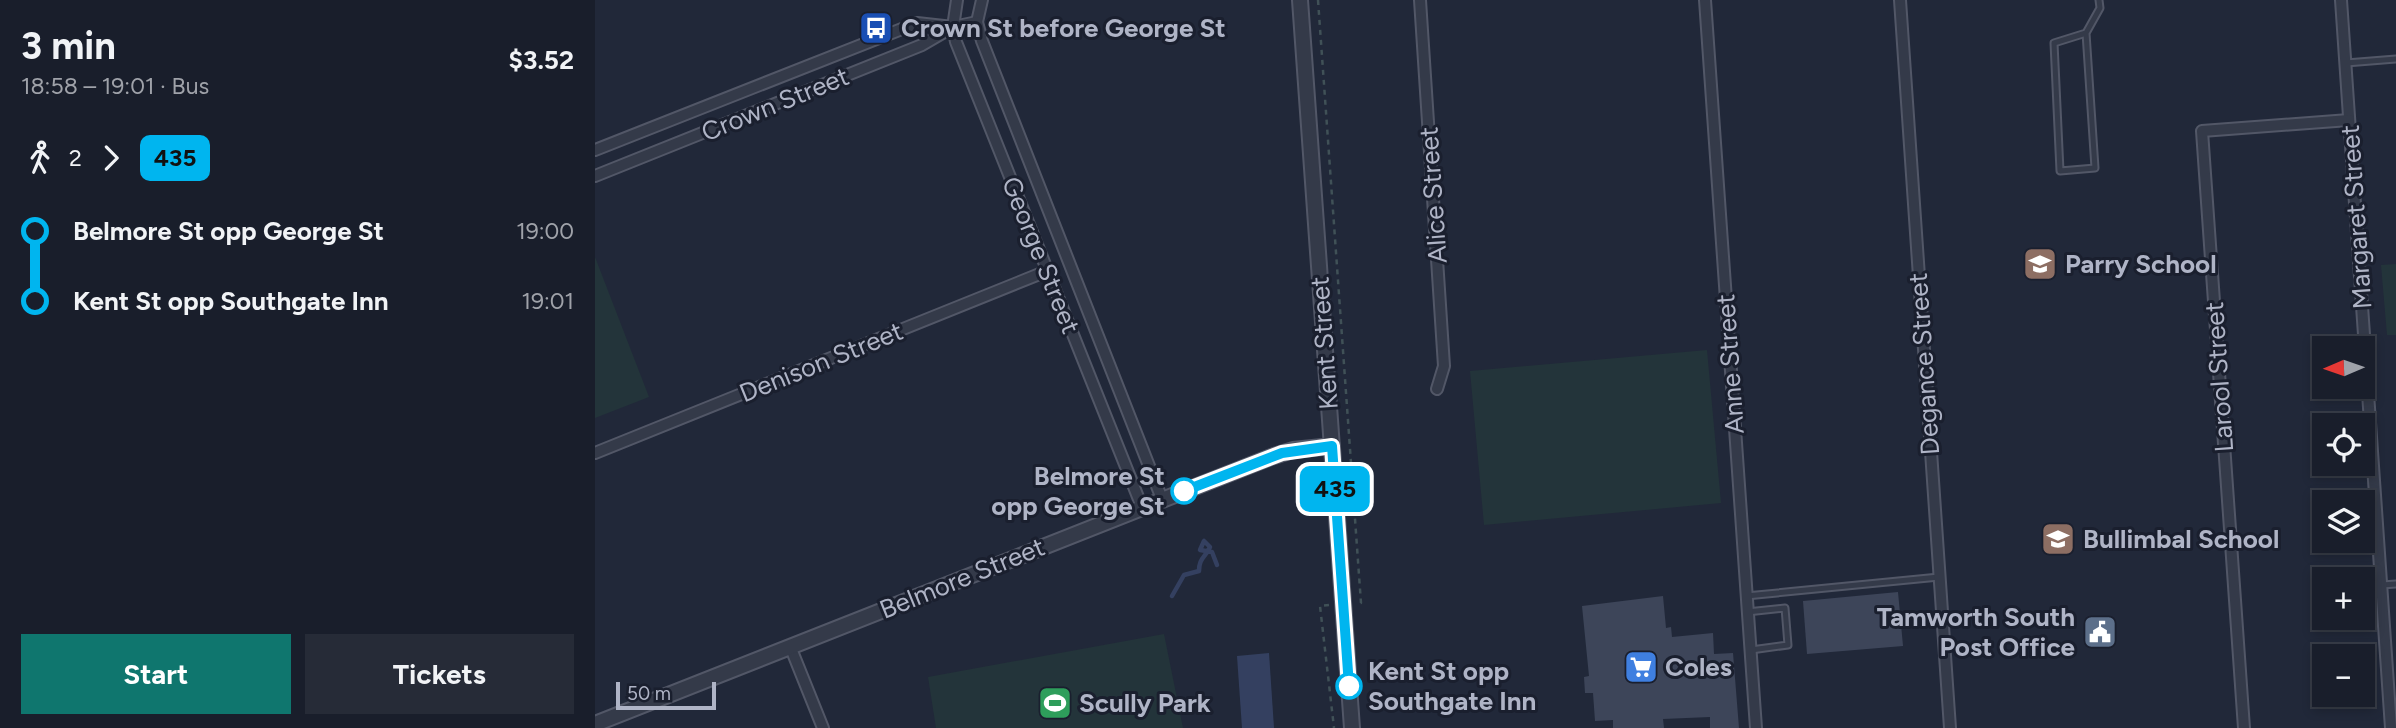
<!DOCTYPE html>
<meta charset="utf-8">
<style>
:root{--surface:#191e2b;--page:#262b37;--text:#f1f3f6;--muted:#9fa2a9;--line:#373c47;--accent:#0f766e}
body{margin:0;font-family:Figtree,sans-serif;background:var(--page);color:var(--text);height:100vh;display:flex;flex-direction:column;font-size:26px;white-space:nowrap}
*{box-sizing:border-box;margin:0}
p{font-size:23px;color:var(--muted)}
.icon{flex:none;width:38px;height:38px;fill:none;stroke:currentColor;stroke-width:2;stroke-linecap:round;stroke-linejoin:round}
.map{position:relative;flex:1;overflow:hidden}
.details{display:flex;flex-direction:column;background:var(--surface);width:595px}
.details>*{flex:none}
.badge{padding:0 14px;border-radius:10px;font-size:24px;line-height:46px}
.needle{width:46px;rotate:268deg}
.fabs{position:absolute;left:1717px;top:336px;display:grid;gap:14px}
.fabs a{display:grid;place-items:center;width:63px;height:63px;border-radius:0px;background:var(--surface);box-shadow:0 4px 10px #0003,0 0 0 2px var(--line);font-size:35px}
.scale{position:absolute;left:21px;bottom:18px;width:100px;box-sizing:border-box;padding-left:7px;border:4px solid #afb4c6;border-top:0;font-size:19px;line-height:24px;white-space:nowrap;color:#afb4c6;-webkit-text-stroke:5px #1a1f2e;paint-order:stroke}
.map>.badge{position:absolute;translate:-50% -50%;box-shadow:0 0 0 4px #fff}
.legs{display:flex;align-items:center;gap:10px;height:77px;padding:0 21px;font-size:23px}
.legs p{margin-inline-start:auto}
.overview{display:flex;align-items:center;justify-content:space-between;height:119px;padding:0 21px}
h1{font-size:38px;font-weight:700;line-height:52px}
.cta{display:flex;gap:14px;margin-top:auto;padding:14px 21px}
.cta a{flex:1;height:80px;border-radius:0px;background:var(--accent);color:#fff;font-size:28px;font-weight:700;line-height:80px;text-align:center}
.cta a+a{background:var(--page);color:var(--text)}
ul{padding:0 21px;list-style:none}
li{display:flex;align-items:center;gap:24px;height:70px;font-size:26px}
li i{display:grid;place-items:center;width:10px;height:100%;margin:0 9px;background:currentColor}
li i::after{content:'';width:18px;height:18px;margin:-9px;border:5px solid;border-radius:50%;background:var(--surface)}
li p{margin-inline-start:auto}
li:first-child i{background:linear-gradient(#0000 50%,currentColor 0)}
li:last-child i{background:linear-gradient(currentColor 50%,#0000 0)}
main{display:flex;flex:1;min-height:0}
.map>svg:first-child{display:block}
.green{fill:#23343a}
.water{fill:#344060}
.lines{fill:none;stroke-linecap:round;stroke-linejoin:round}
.stream{stroke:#344060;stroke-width:4.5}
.building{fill:#3d4559}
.service-casing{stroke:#525767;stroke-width:9}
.minor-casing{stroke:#525767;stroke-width:14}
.tertiary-casing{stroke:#525767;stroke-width:18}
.path{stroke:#405157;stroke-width:2.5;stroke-dasharray:5 5;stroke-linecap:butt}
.service{stroke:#343a49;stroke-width:5}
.minor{stroke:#343a49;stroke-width:10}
.tertiary{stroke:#343a49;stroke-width:14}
.line-1-casing{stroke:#fff;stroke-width:16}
.line-1{stroke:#00b5ef;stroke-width:10}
.stop-1-dot{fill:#fff;stroke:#00b5ef;stroke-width:3.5}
.labels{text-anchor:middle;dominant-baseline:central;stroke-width:6;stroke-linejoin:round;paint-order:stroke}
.poi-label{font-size:26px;font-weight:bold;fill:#afb4c6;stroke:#1a1f2e;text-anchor:start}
.street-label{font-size:26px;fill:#afb4c6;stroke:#1a1f2e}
.stop-label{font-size:26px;font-weight:bold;fill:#afb4c6;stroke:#1a1f2e;text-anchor:end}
</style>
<main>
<section class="details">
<div class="overview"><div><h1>3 min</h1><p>18:58 – 19:01 · Bus</p></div><b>$3.52</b></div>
<div class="legs"><svg class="icon" aria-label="walk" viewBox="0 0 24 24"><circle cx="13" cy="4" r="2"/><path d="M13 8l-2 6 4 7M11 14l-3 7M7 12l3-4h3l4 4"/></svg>2<svg class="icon" aria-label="forward" viewBox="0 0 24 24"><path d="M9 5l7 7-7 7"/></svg><b class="badge" style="background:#00b5ef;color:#111">435</b></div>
<ul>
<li><i style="color:#00b5ef"></i><b>Belmore St opp George St</b><p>19:00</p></li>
<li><i style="color:#00b5ef"></i><b>Kent St opp Southgate Inn</b><p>19:01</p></li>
</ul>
<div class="cta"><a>Start</a><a>Tickets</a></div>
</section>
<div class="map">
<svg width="1801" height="728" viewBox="0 0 1801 728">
<rect width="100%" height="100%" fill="#212839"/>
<g class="green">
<polygon points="0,257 54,397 0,418"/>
<polygon points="1801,264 1801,335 1792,335 1786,265"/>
<polygon points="1112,350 1126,503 889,525 875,371"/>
<polygon points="569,634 588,728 341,728 333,677"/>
</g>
<polygon class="water" points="674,653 679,728 647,728 642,656"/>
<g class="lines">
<path class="stream" d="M577 596 589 575 604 571C604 558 610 558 615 547L609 541 605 550 617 552 622 565"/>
</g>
<g class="building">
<polygon points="1303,592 1308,646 1212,654 1208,601"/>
<polygon points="1068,596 1071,628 1076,627 1077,637 1118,633 1119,654 1138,653 1144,728 1115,728 1115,717 1068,719 1069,728 1018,728 1018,720 1000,721 998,693 990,693 989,677 994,676 987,606"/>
</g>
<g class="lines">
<defs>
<g id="service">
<polyline points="1491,33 1459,43 1465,171 1500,168 1491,33 1505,8 1504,0"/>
<polyline points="1751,63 1801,59"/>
<polyline points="1787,585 1801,584"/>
<polyline points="1151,596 1344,577"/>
<polyline points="1152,612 1190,608 1193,645 1156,650"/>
</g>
<g id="minor">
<polyline points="362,0 358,27 361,42 547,507"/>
<polyline points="387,0 382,22 387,41 567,499"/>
<polyline points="825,0 849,366 842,389"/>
<polyline points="1110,0 1161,728"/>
<polyline points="1305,0 1355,728"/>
<polyline points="1746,0 1796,728"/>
<polyline points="0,150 322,23 358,27"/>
<polyline points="0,176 327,45 358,27 382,22"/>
<polyline points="0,453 452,271"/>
<polyline points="195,646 228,728"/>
<polyline points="1649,728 1607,131 1754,120"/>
</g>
<g id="tertiary">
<polyline points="705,0 757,728"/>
<polyline points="0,724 676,457 698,450 737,446"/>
</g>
</defs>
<use href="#service" class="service-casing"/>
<use href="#minor" class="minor-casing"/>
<use href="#tertiary" class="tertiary-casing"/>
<g class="path">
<polyline points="723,0 766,603 761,604"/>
<polyline points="734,605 725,606 739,728"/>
</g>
<use href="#service" class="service"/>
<use href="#minor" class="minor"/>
<use href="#tertiary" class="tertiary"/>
</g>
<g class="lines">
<defs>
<polyline id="line-1" points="589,491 687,453 737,446 754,686"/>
</defs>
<use href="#line-1" class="line-1-casing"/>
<use href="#line-1" class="line-1"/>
</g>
<defs>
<symbol id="bus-square" viewBox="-11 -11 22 22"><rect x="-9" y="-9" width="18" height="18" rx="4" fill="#1a4fb4" stroke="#1a1f2e"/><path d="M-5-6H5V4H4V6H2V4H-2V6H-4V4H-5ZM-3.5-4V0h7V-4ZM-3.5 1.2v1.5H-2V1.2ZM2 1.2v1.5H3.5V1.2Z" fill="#fff"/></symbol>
<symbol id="school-square" viewBox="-11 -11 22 22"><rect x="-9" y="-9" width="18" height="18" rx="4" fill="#8d6e63" stroke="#1a1f2e"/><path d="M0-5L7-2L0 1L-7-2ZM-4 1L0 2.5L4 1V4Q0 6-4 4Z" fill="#fff"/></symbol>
<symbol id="civic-square" viewBox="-11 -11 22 22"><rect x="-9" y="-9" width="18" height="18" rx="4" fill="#5c6f8a" stroke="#1a1f2e"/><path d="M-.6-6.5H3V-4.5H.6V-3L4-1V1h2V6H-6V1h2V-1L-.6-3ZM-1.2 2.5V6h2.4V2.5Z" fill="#fff"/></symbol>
<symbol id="supermarket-square" viewBox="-11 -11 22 22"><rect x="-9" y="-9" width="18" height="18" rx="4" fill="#3f7fe0" stroke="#1a1f2e"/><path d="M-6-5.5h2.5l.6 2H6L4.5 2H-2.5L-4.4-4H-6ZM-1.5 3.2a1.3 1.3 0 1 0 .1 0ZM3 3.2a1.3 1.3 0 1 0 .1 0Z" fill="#fff"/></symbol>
<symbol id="stadium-square" viewBox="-11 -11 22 22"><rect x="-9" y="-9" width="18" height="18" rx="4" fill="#2e9e5b" stroke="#1a1f2e"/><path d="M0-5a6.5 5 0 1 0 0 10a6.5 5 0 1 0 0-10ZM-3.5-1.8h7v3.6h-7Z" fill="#fff"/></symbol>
</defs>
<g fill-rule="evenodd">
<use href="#bus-square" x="262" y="9" width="38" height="38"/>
<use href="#school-square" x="1426" y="245" width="38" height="38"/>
<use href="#school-square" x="1444" y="520" width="38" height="38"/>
<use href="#civic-square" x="1486" y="613" width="38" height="38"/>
<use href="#supermarket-square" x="1027" y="648" width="38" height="38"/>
<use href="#stadium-square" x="441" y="684" width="38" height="38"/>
</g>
<g class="stop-1-dot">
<circle cx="589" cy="491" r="12"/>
<circle cx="754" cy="686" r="12"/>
</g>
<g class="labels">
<g class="poi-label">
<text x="306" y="28">Crown St before George St</text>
<text x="1470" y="264">Parry School</text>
<text x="1488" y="539">Bullimbal School</text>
<text x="1480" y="617" text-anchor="end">Tamworth South<tspan x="1480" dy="30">Post Office</tspan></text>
<text x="1070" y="667">Coles</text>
<text x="484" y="703">Scully Park</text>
</g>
<g class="street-label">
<text transform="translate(180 104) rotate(-22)">Crown Street</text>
<text transform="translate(838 195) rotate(-94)">Alice Street</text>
<text transform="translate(1761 217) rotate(-94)">Margaret Street</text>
<text transform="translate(446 255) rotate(68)">George Street</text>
<text transform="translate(729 343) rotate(-94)">Kent Street</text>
<text transform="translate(226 362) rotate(-22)">Denison Street</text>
<text transform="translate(1135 364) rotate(-94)">Anne Street</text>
<text transform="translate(1329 364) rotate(-94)">Degance Street</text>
<text transform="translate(1624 377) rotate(-94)">Larool Street</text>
<text transform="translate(367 578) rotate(-22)">Belmore Street</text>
</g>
<g class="stop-label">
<text x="570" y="476">Belmore St<tspan x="570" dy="30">opp George St</tspan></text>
<text x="773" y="671" text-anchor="start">Kent St opp<tspan x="773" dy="30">Southgate Inn</tspan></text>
</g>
</g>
</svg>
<div class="fabs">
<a><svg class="needle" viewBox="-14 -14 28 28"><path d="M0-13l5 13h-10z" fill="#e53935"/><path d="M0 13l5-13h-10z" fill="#9fa2a9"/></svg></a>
<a><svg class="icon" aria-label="locate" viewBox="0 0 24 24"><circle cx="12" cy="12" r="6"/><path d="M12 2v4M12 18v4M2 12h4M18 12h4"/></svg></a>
<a><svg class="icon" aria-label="layers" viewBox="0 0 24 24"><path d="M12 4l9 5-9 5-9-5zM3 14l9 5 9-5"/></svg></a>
<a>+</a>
<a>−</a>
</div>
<div class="scale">50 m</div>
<b class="badge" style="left:740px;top:489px;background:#00b5ef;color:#111">435</b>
</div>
</main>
